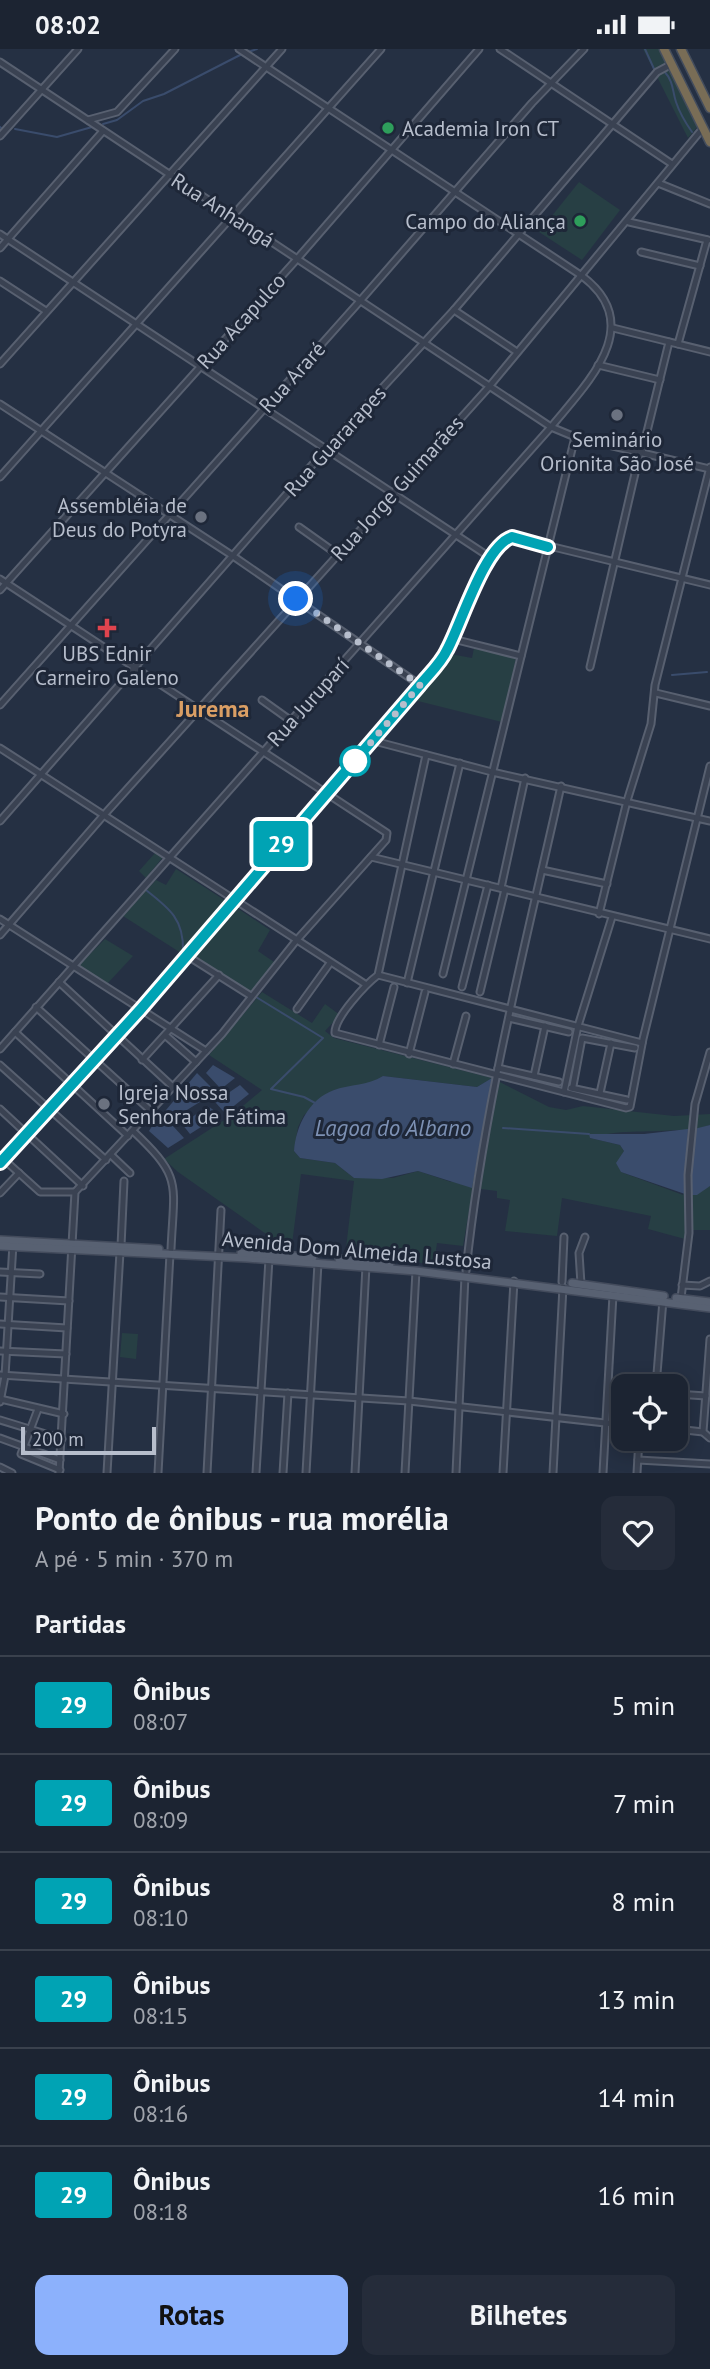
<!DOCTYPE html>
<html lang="pt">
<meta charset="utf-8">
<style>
:root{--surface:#1c2432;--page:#252c3a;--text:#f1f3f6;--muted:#a0a4ac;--line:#3a414d;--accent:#8cb1fc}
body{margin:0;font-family:"PT Sans",sans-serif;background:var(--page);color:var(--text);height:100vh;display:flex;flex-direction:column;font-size:26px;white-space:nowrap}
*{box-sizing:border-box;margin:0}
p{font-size:23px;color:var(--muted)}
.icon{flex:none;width:38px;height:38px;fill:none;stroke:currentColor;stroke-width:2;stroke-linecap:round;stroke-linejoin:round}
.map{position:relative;height:1424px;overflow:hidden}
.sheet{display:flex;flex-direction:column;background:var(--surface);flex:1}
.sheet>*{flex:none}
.badge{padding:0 14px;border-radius:5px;font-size:24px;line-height:46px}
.fabs{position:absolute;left:611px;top:1325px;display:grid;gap:14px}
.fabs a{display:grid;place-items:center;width:77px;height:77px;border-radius:14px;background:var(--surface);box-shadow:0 4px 18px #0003,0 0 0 2px var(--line);font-size:35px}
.scale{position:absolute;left:21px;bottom:18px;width:135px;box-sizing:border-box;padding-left:7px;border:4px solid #b7becc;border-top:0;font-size:19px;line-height:24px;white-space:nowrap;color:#b7becc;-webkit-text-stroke:5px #1e2738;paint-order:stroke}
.you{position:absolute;width:35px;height:35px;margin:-18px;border:5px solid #fff;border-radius:50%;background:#1a73e8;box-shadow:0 0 0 10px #1a73e833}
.map>.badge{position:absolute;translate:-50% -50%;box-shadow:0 0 0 4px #fff}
h2{padding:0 35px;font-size:26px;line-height:63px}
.round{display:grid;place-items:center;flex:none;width:74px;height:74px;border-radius:14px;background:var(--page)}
.overview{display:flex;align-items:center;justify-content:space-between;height:119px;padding:0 35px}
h1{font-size:33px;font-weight:600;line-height:52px}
.action{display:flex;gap:14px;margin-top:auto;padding:14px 35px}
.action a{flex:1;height:80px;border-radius:14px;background:var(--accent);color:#111;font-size:28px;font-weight:600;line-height:80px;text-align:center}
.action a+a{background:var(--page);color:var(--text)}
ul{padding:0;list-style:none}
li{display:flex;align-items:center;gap:21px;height:98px;padding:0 35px;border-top:2px solid var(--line)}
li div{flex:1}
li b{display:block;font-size:26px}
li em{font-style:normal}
li .badge{min-width:77px;font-weight:700;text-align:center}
.status{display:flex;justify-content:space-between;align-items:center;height:49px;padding:0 35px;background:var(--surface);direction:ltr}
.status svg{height:19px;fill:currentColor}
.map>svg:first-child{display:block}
.green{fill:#273f44;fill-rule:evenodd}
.water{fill:#3a4c6c}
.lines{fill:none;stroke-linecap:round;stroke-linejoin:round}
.stream{stroke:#3a4c6c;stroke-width:2}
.minor-casing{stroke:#586070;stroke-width:9}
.major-casing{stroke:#434b5c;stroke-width:10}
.highway-casing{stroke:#444d5d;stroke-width:11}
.minor{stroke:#3a4252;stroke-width:5}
.major{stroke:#586172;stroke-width:7}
.highway{stroke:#796d56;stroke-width:8}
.line-casing{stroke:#fff;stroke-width:16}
.line{stroke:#00a3b4;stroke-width:10}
.walk{stroke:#b7becc;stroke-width:7;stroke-dasharray:0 12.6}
.leisure-dot{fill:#2e9e5b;stroke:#1e2738;stroke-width:2.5}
.worship-dot{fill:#6b7280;stroke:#1e2738;stroke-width:2.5}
.health-dot{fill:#e0444e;stroke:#1e2738;stroke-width:2.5}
.stop-dot{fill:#fff;stroke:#00a3b4;stroke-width:3.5}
.labels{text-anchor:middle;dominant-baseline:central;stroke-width:6;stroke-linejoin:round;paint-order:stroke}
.poi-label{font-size:21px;fill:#b7becc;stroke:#1e2738;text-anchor:start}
.street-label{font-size:21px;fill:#b7becc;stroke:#1e2738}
.water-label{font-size:23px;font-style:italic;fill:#7d91b4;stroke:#1e2738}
.quarter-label{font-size:24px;font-weight:bold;fill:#da9e64;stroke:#1e2738}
</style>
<div class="status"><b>08:02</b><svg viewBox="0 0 49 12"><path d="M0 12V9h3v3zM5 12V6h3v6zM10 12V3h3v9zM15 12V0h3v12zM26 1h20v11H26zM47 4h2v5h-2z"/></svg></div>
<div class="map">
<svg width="710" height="1424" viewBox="0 0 710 1424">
<rect width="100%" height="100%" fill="#253043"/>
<g class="green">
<polygon points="643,0 659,0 697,78 688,89"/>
<polygon points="579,133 620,161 582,211 539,183"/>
<polygon points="474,599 516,609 502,673 414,651 450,605 472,609"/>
<polygon points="155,804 163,808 146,829 139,822"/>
<polygon points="176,820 226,852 181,904 123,867 156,831 166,836"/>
<polygon points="234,857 270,881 258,902 274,913 247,947 189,911"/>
<polygon points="105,890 133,907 107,935 79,916"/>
<path d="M262 943 312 974 325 955 340 966 325 982 334 989 492 1029 549 1058 566 1061 583 1057 674 1067 710 1065V1076L698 1080 689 1145 710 1137V1181H688L685 1190 648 1180 651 1167 562 1149 557 1187 505 1182 510 1151 497 1149V1142L473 1139 463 1197 437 1194 434 1215 345 1207 354 1132 301 1125 291 1203 279 1202V1194L178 1123 164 1110 232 1066 262 1041 209 1006ZM383 1027 477 1038 491 1030 451 1133 418 1122 393 1129H354L335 1114 300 1109 294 1102 298 1078 304 1066 334 1041 370 1035ZM675 1081 689 1082 683 1146 621 1123 620 1110 624 1102 620 1096 590 1089C617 1080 647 1084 675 1081Z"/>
<polygon points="122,1284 138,1285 136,1310 120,1308"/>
</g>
<g class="water">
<polygon points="213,1016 235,1029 221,1040 206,1024"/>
<polygon points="197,1024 216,1043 174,1069 161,1067"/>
<path d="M383 1027 477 1038 492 1029 472 1139 418 1122 382 1130 354 1129 335 1114 300 1109 294 1102C296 1077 309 1050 334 1041 351 1035 367 1037 383 1027Z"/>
<polygon points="240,1036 249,1045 225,1064 215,1053"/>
<polygon points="208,1057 220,1066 190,1085 182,1075"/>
<polygon points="154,1074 173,1077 184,1089 168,1099 149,1082"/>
<polygon points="710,1076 710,1137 697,1146 689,1146 694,1080"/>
<polygon points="688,1080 685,1145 621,1123 616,1114 624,1102 620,1096 590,1089 589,1085 644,1085"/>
</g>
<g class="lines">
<g class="stream">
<polyline points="645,0 655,22"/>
<polyline points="248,3 257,0"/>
<path d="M664 22C674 33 672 41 676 53 680 65 685 73 692 83"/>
<polyline points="103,75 117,71 143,52 164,45 242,5"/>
<polyline points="0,78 1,79"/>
<polyline points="15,80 57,88 92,78"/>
<polyline points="672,626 707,623"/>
<path d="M146 841C169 859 184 870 183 902"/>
<polyline points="207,916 244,939"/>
<polyline points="256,948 323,989 271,1040 304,1048 315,1054"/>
<polyline points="503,1079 589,1085"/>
</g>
<defs>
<g id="minor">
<polyline points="500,0 672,115"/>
<polyline points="0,13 551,378 575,388 710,420"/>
<polyline points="88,71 117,63 175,0"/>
<polyline points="0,87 78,0"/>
<polyline points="658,134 710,155"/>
<polyline points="629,173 708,191"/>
<polyline points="0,185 491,509"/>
<polyline points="0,199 103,82"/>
<polyline points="641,203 700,217"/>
<polyline points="0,232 46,262"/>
<polyline points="454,261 517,303"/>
<polyline points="613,279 710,303"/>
<polyline points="678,295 707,191"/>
<polyline points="0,315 282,0"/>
<polyline points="598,316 660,331"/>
<polyline points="0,355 233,507 420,636"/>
<polyline points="642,403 669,293"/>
<polyline points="0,428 381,0"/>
<polyline points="299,478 337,505"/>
<polyline points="0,530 387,784 386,791 295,893 222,985 75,1143 59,1424"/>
<polyline points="0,541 297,210 479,0"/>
<polyline points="453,590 521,607"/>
<polyline points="590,618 640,403"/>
<polyline points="656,644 710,657"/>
<polyline points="262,651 290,671"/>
<polyline points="0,656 360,252 532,54 584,0"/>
<polyline points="374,692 492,723 710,772"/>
<polyline points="0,699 365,935"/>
<path d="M426 706 378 926C366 935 334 969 335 984L626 1059 630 1058 643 990 710 717"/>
<polyline points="0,772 327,399 454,261 657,23 672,15"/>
<polyline points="371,808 710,890"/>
<polyline points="542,821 607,835"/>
<polyline points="501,839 525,729"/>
<polyline points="599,865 627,752 651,675 655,636 710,418"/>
<polyline points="0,870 206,1002"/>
<polyline points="0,886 103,767 488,339 703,79"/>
<polyline points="186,906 251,947"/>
<polyline points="443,925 575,388"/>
<polyline points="378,926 642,994"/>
<polyline points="59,933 173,1038"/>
<polyline points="407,934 460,714"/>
<polyline points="462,938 488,836"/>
<polyline points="480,943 505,840"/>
<polyline points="36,958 151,1062"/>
<polyline points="297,960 330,914"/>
<polyline points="509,969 569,983"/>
<polyline points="15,983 128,1087"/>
<polyline points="165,986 196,1013"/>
<polyline points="379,996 394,938"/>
<path d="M0 1000 551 378C588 333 647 276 582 227L239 0"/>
<polyline points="409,1005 425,943"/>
<polyline points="142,1011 219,926"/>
<polyline points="453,1015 466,967"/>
<polyline points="0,1016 106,1111"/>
<polyline points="498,1019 559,1033"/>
<polyline points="534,1027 545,977"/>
<polyline points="573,1037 582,989 635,999"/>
<polyline points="571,1039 627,1051"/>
<polyline points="564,1043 578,977 612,868"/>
<polyline points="600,1044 611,994"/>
<polyline points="0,1060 83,1137"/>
<path d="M133 1082C183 1129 174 1134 171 1200"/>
<polyline points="111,1106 130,1124"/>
<polyline points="0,1107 40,1143 75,1143"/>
<path d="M0 1114 140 961 420 636C429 625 441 614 447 601 461 576 484 497 512 488L710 536"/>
<polyline points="0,1144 19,1124"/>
<polyline points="121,1197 124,1132"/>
<path d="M466 1222C483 1058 525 898 561 737"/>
<polyline points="0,1223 40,1225"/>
<polyline points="562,1233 564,1188"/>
<polyline points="581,1235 579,1204 585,1188"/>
<polyline points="682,1236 700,1237 710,1232"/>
<polyline points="0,1248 69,1252"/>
<polyline points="681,1249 689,1184 688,1126 695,1055 710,1003"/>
<polyline points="0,1275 67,1279"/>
<polyline points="710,1290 703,1383 710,1389"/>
<polyline points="0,1302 66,1305"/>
<polyline points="0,1326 409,1352 623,1376"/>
<polyline points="656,1337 663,1251"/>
<polyline points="676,1345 706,1347"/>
<polyline points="0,1350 64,1365"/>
<polyline points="0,1353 5,1327 13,1195"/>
<polyline points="38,1360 21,1405 60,1421"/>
<polyline points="0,1371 62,1390"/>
<polyline points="676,1380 703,1383"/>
<polyline points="0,1389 60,1411"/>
<polyline points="638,1411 710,1415"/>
<polyline points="0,1418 12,1424"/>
<polyline points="107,1424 120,1203"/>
<polyline points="158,1424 170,1205"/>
<polyline points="207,1424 221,1161"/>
<polyline points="256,1424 269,1210"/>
<polyline points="283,1424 288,1344"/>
<polyline points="306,1424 318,1214"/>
<polyline points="355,1424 366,1217"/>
<polyline points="405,1424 416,1222"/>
<polyline points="456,1424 465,1227"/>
<polyline points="503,1424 514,1232"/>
<polyline points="553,1424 563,1238"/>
<polyline points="603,1424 613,1246"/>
<polyline points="637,1424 639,1390"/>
</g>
<g id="major">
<polyline points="0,1191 159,1200"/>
<polyline points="0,1197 247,1209 416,1222 710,1259"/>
<polyline points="241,1204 313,1208"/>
<polyline points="339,1210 390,1215"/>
<polyline points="572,1234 664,1247"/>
<polyline points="676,1249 710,1253"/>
</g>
<g id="highway">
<polyline points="664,0 710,93"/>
<polyline points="681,0 710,59"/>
</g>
</defs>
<use href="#minor" class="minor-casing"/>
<use href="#major" class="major-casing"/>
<use href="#highway" class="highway-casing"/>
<use href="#minor" class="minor"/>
<use href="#major" class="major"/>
<use href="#highway" class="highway"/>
</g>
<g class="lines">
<defs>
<path id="line" d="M0 1114 140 961 420 636C429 625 441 614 447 601 461 576 484 497 512 488L548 498"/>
</defs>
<use href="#line" class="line-casing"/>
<use href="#line" class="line"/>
<polyline class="walk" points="296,550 420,636 355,712"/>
</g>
<g class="leisure-dot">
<circle cx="388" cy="79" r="7"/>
<circle cx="580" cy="172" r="7"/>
</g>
<g class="worship-dot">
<circle cx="617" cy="366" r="7"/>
<circle cx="201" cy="468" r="7"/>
<circle cx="104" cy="1055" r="7"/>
</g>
<path class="health-dot" d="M103.5 568.5h7v7h7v7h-7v7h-7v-7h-7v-7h7z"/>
<circle class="stop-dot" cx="355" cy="712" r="14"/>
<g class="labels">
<g class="poi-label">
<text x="402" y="79">Academia Iron CT</text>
<text x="566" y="172" text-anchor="end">Campo do Aliança</text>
<text x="617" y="390" text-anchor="middle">Seminário<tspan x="617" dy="24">Orionita São José</tspan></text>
<text x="187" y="456" text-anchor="end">Assembléia de<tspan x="187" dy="24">Deus do Potyra</tspan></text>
<text x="107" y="604" text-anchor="middle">UBS Ednir<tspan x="107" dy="24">Carneiro Galeno</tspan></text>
<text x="118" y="1043">Igreja Nossa<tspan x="118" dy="24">Senhora de Fátima</tspan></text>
</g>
<g class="street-label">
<text transform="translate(223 161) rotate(33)">Rua Anhangá</text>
<text transform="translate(241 272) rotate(-48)">Rua Acapulco</text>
<text transform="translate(292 328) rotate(-48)">Rua Araré</text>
<text transform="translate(335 392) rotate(-48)">Rua Guararapes</text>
<text transform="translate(397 439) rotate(-48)">Rua Jorge Guimarães</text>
<text transform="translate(308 653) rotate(-48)">Rua Juruparí</text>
<text transform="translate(357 1201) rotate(5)">Avenida Dom Almeida Lustosa</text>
</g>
<g class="water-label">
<text x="393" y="1078">Lagoa do Albano</text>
</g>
<g class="quarter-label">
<text x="213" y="659">Jurema</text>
</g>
</g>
</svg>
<div class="fabs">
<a><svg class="icon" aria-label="locate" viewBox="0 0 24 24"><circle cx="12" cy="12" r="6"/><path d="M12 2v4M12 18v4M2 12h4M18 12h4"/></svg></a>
</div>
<div class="scale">200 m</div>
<div class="you" style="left:296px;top:550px"></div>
<b class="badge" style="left:281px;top:795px;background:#00a3b4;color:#fff">29</b>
</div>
<section class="sheet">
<div class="overview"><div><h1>Ponto de ônibus - rua morélia</h1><p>A pé · 5 min · 370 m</p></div><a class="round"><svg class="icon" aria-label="heart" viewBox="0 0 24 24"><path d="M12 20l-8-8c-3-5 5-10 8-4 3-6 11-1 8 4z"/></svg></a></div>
<h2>Partidas</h2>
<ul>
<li><span class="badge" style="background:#00a3b4;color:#fff">29</span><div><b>Ônibus</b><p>08:07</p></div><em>5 min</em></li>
<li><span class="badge" style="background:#00a3b4;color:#fff">29</span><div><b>Ônibus</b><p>08:09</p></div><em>7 min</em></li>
<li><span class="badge" style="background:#00a3b4;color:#fff">29</span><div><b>Ônibus</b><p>08:10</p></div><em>8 min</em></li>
<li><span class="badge" style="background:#00a3b4;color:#fff">29</span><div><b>Ônibus</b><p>08:15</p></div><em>13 min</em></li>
<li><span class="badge" style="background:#00a3b4;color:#fff">29</span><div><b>Ônibus</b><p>08:16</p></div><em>14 min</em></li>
<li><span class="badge" style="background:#00a3b4;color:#fff">29</span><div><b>Ônibus</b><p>08:18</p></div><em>16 min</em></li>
</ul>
<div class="action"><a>Rotas</a><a>Bilhetes</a></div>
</section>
